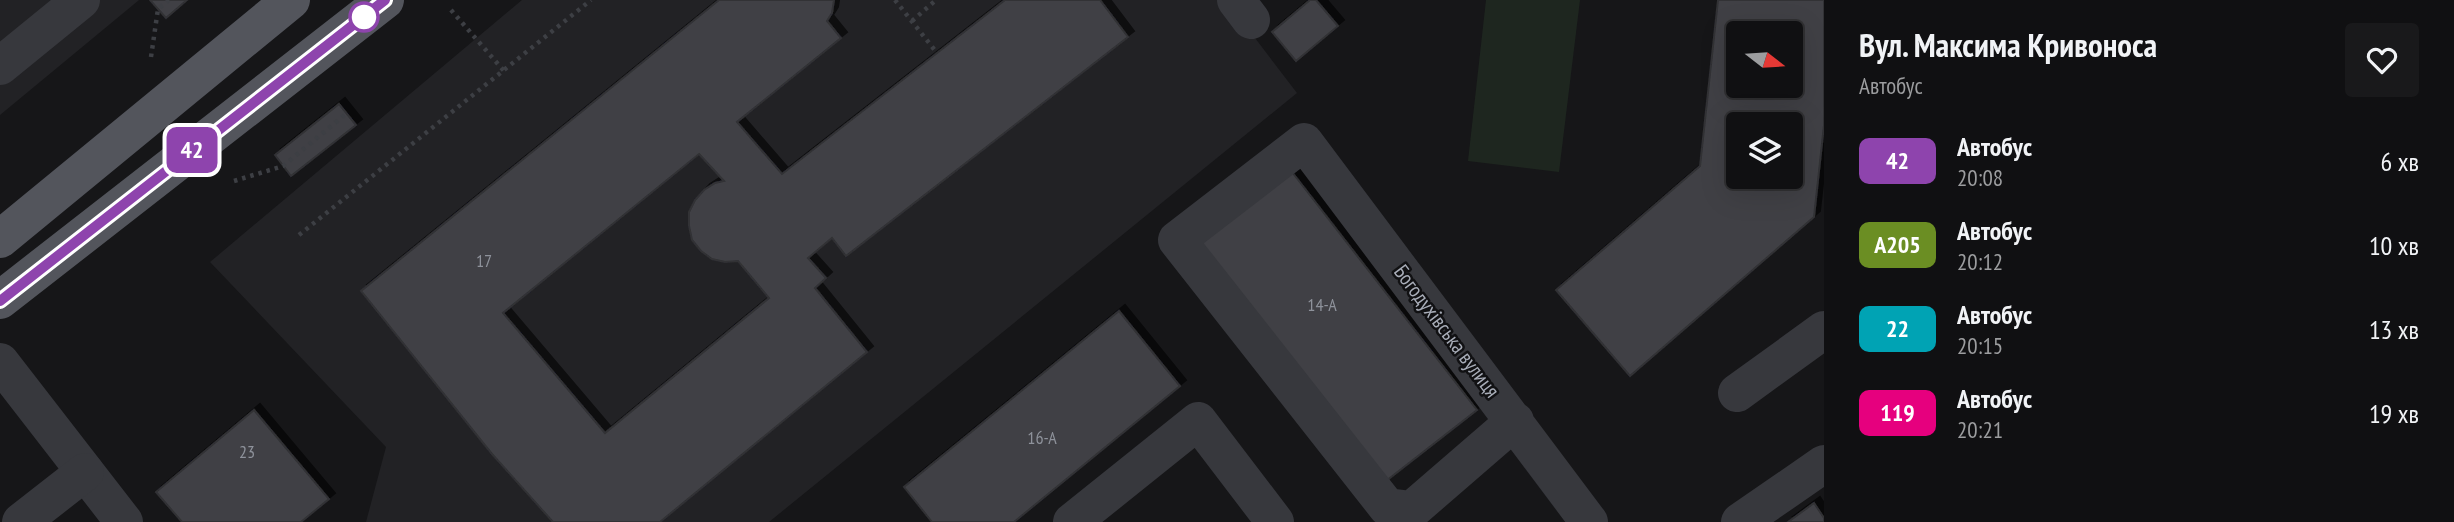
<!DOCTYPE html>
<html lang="uk">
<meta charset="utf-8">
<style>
:root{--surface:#101012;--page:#19191b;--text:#f1f3f6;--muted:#9c9d9f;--line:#303032}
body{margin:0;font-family:"PT Sans Narrow",sans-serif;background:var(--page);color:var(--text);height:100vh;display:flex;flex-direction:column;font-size:26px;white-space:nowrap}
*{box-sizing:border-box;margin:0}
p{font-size:23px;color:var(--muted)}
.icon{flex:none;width:38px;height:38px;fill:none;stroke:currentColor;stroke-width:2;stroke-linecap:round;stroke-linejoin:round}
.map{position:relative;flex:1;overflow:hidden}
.side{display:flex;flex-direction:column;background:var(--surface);width:630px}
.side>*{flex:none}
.badge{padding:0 14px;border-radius:10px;font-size:24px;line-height:46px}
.needle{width:46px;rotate:107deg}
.buttons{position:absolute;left:1726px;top:21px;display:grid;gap:14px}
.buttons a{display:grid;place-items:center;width:77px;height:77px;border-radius:7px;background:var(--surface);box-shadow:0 7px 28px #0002,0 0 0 2px var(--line);font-size:35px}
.map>.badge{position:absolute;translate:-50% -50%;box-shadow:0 0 0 4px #fff}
.round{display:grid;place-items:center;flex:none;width:74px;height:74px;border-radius:7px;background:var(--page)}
.head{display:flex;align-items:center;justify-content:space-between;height:119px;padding:0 35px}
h1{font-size:33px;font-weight:700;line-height:52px}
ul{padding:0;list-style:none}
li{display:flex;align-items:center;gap:21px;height:84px;padding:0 35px}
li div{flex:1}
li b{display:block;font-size:26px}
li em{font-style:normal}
li .badge{min-width:77px;font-weight:700;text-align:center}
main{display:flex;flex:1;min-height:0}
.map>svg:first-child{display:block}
.built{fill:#222225}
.pitch{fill:#1e261f}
.building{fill:#404145;stroke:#303034;stroke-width:2;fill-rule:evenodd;filter:url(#shadow)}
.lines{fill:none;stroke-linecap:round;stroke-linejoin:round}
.path{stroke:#3d3f44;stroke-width:4.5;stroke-dasharray:3.5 5;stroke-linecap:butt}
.minor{stroke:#37383d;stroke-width:38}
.major{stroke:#53555c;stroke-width:38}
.line-casing{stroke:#fff;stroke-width:16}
.line{stroke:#8e44ad;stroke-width:10}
.stop-dot{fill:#fff;stroke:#8e44ad;stroke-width:3.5}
.labels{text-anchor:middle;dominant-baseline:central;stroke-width:5;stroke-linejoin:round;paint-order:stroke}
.number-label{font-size:18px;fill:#8e929b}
.street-label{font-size:21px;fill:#a8adb8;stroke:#111113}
</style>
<main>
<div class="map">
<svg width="1824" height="522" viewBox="0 0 1824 522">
<defs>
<filter id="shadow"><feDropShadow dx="6" dy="-6" stdDeviation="0" flood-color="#0009"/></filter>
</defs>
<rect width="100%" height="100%" fill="#161618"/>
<g class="built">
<polygon points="0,0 139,0 0,115"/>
<polygon points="522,0 1226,0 1297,93 769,522 366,522 386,447 210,262"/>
</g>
<polygon class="pitch" points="1486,0 1580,0 1559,172 1468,161"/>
<g class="building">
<polygon points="150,0 187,0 166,18"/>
<path d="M719 0H834L832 13 827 21 841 38 737 122 782 174 1005 0H1100L1128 37 846 256 832 238 808 258 826 278 815 288 867 352 660 522H553L492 454 361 291ZM699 154 724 181 715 183 704 190 695 200 689 212V226L692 240 701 251 712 259 725 262 738 261 769 298 605 433 503 313Z"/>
<polygon points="1310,0 1316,0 1338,26 1296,61 1272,32"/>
<path d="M1718 0H1824V125L1814 217 1630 376 1556 290 1700 166ZM1738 33H1790V86H1738ZM1738 124H1790V177H1738Z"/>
<polygon points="339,104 356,125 291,176 275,155"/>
<polygon points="1292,172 1477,410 1386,481 1201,243"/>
<polygon points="1119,311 1180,386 1014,522 932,522 904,487"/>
<polygon points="254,410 329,499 301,522 182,522 156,492"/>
<polygon points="1814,503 1824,518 1824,522 1788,522"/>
</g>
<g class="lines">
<g class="path">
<polyline points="895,0 937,53"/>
<polyline points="451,10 504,71"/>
<polyline points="912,21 936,0"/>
<polyline points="151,57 158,9 169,0"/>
<polyline points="234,181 283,166 347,113"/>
<polyline points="299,235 591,0"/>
</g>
<g class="minor">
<polyline points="1236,0 1251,20"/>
<polyline points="0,66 81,0"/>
<polyline points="0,362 124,522"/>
<polyline points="1737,393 1824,330"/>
<polyline points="1515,421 1412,510 1387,507 1177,240 1304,142 1589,522"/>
<polyline points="21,522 85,472"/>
<polyline points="1072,522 1198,421 1275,522"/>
<polyline points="1740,522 1824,464"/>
</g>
<g class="major">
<polyline points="0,239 291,0"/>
<polyline points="0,300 385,0"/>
</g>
</g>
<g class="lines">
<defs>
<polyline id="line" points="0,301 385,0"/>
</defs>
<use href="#line" class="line-casing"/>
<use href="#line" class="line"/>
</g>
<circle class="stop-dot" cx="364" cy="17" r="14"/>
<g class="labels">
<g class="number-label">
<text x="484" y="260">17</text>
<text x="1322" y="304">14-А</text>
<text x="1042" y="437">16-А</text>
<text x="247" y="451">23</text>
</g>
<g class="street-label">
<text transform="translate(1447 331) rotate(53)">Богодухівська вулиця</text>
</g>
</g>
</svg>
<div class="buttons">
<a><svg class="needle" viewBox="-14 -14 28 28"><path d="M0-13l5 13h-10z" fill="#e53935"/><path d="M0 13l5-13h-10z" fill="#9c9d9f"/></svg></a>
<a><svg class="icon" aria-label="layers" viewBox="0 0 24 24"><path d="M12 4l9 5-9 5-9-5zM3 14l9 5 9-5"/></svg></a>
</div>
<b class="badge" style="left:192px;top:150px;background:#8e44ad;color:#fff">42</b>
</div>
<section class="side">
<div class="head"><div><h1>Вул. Максима Кривоноса</h1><p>Автобус</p></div><a class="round"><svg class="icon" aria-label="heart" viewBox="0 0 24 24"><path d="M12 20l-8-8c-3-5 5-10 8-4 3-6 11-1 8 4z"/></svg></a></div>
<ul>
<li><span class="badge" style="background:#8e44ad;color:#fff">42</span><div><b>Автобус</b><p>20:08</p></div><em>6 хв</em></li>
<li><span class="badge" style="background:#6b8e23;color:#fff">А205</span><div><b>Автобус</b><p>20:12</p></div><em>10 хв</em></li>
<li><span class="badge" style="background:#00a3b4;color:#fff">22</span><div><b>Автобус</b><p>20:15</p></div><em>13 хв</em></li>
<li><span class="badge" style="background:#e6007e;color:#fff">119</span><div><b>Автобус</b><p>20:21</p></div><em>19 хв</em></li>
</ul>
</section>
</main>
